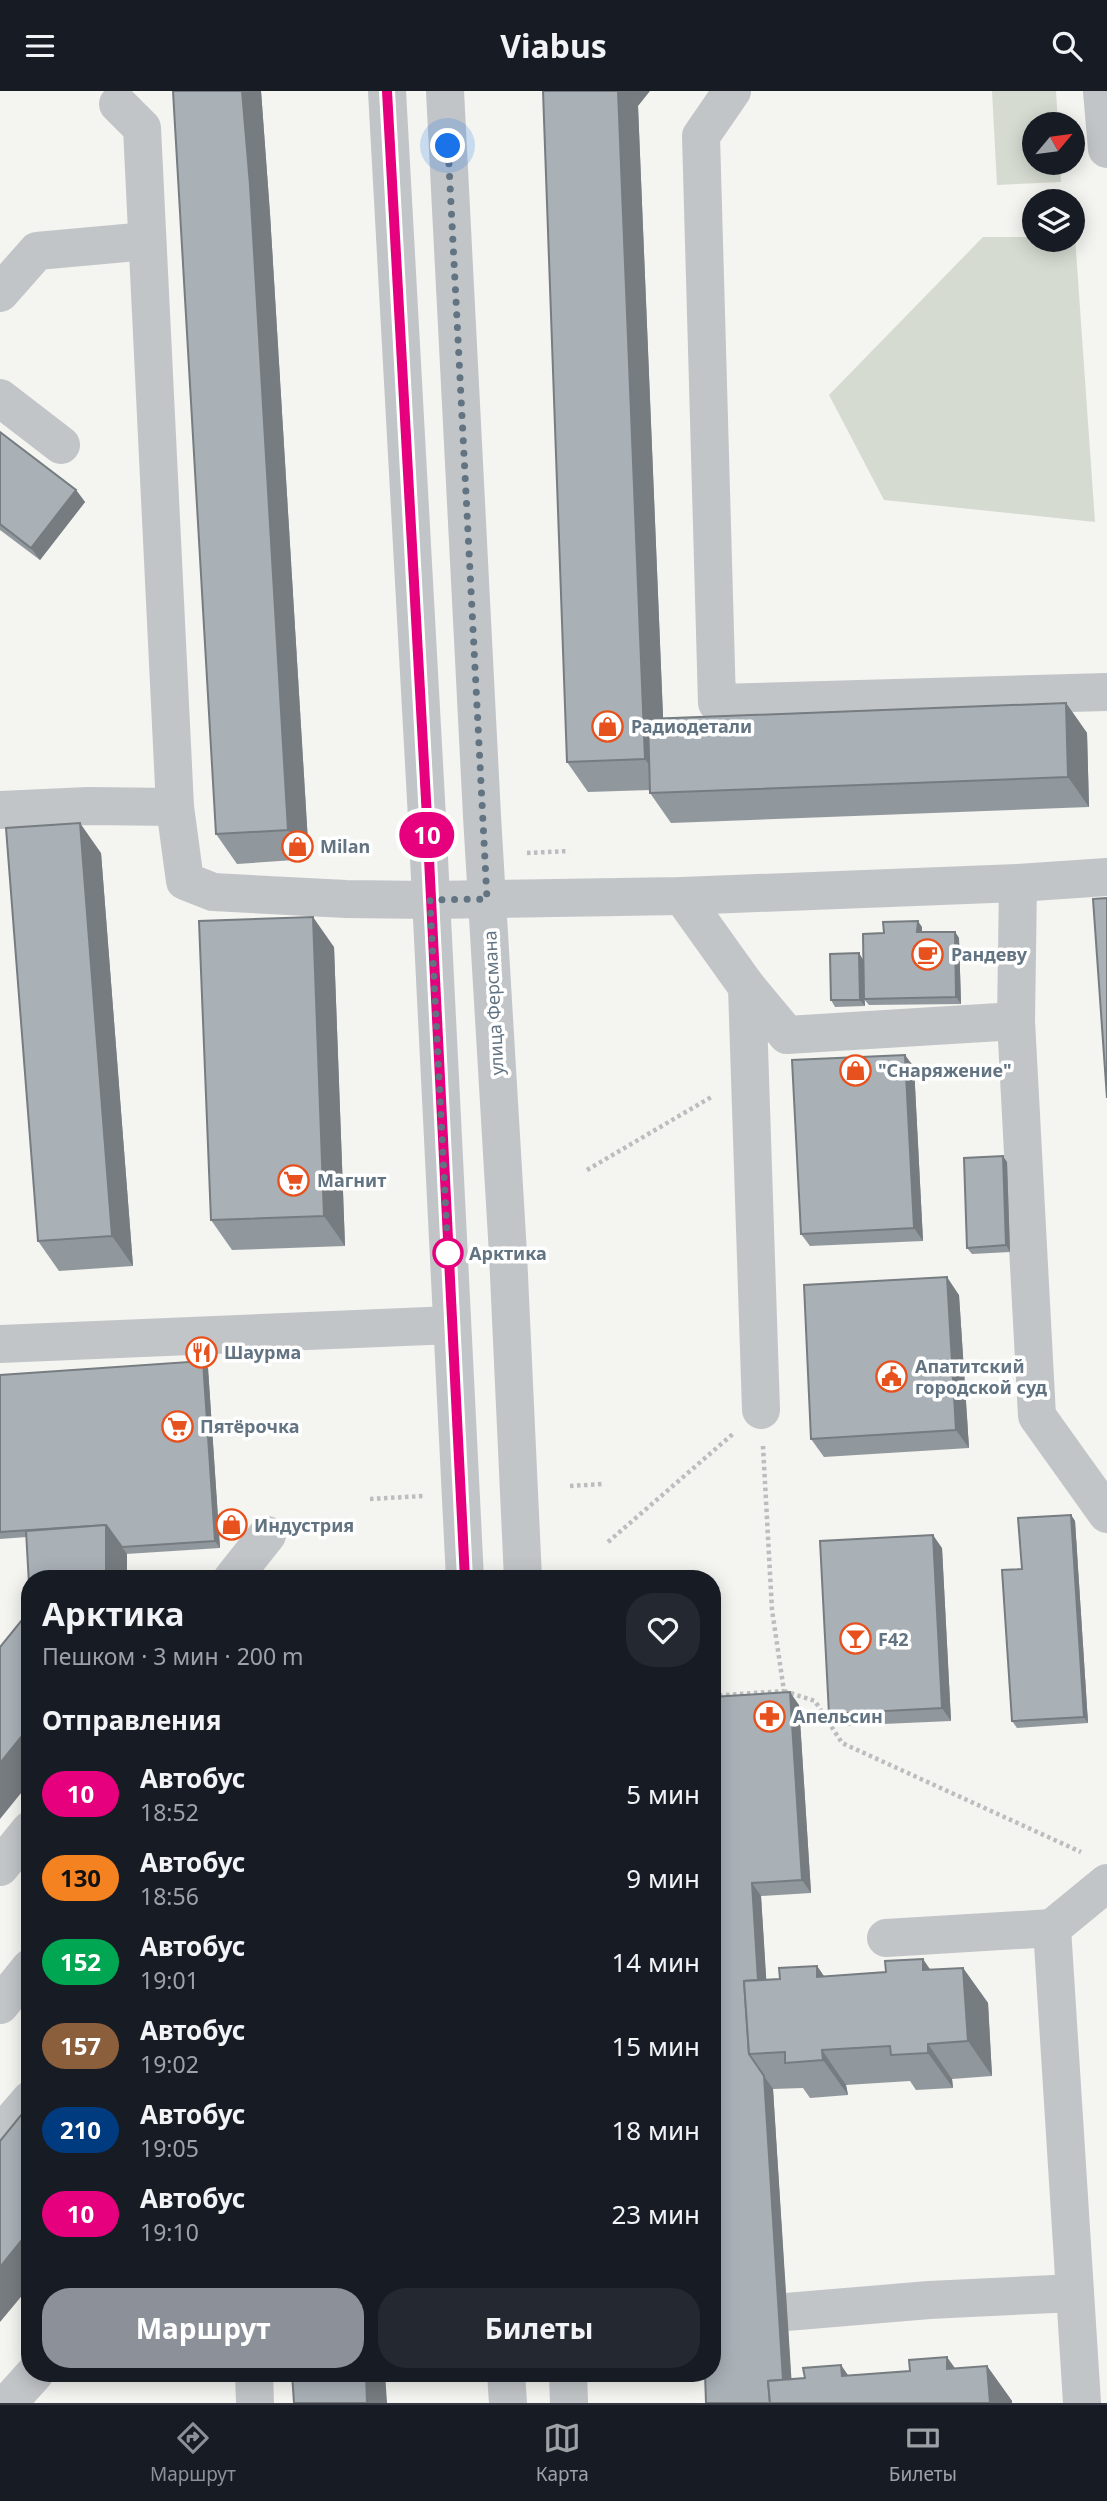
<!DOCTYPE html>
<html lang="ru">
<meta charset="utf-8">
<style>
:root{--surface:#171b24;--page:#242831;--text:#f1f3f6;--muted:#9ea1a6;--line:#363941;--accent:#8c9099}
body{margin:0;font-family:"Noto Sans",sans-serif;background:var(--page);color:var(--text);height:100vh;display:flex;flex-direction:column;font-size:26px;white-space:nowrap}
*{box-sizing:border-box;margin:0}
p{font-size:23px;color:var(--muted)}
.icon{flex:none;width:38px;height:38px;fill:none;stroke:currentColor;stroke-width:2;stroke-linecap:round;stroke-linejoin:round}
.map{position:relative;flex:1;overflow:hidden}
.sheet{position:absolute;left:21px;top:1479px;width:700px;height:812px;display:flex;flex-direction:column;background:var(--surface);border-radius:28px;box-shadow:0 4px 18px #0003}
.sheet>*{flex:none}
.badge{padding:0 14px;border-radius:23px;font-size:24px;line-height:46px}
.needle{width:46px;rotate:61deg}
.controls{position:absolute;left:1022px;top:21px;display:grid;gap:14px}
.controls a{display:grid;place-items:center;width:63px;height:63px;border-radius:50%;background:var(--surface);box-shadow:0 4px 18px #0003;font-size:35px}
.you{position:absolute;width:35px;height:35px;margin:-18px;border:5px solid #fff;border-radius:50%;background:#1a73e8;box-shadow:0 0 0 10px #1a73e833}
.map>.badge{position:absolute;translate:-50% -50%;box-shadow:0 0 0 4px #fff}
h2{padding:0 21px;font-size:26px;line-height:63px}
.round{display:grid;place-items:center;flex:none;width:74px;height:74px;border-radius:28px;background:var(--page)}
.overview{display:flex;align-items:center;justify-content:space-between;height:119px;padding:0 21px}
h1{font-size:33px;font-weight:700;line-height:52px}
.cta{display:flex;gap:14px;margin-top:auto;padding:14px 21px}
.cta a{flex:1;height:80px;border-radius:28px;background:var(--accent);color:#fff;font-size:28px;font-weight:700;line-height:80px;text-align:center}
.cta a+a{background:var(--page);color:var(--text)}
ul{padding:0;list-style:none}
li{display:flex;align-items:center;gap:21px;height:84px;padding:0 21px}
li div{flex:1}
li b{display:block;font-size:26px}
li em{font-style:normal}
li .badge{min-width:77px;font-weight:700;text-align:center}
header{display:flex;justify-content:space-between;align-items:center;height:91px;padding:0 21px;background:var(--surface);font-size:32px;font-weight:700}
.tab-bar{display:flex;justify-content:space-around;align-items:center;height:98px;border-top:2px solid var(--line);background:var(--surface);font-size:19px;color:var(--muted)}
.tab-bar a{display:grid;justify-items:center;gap:4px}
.tab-bar .selected{color:var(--accent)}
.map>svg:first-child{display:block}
.green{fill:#d5dbd1}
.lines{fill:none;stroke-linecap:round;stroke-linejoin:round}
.path{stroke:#bbbdbf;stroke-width:4.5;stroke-dasharray:3.5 3.5;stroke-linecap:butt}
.minor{stroke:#c1c5c8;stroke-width:38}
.wall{fill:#91989d}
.shaded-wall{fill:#767c80}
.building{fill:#a9b1b7;stroke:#767c80;stroke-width:2}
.line-casing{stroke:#fff;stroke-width:16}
.line{stroke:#e6007e;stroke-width:10}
.walk{stroke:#627382;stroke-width:7;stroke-dasharray:0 12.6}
.stop-dot{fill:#fff;stroke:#e6007e;stroke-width:3.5}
.labels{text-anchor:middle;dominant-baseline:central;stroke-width:7;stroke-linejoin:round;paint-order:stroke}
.poi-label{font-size:18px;font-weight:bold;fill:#627382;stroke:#fff;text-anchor:start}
.street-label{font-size:18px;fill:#627382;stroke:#fff}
.stop-label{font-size:18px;font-weight:bold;fill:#627382;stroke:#fff;text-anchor:start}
</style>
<header><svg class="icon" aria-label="menu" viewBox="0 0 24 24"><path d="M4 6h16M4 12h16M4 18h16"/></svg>Viabus<svg class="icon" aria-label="search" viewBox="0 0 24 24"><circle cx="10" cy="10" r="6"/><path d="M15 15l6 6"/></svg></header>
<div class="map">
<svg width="1107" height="2312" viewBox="0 0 1107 2312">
<rect width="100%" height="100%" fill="#f4f4f0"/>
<g class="green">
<polygon points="992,0 1056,0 1058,33 1034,33 1034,72 1060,72 1061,91 997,94"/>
<polygon points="983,146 1034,146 1034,149 1073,149 1073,146 1075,146 1095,431 884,409 829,304"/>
</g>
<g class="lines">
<g class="path">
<polyline points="527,762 569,760"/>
<polyline points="587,1079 713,1005"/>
<polyline points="570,1395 602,1393"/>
<polyline points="370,1408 423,1405"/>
<polyline points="608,1451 734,1342"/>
<polyline points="784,1600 815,1610 842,1652 1081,1761"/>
<polyline points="712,1605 784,1600 772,1519 763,1355"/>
</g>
<g class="minor">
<polyline points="387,0 427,727 465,1488"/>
<polyline points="445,0 482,725 508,1163 523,1488"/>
<polyline points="732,0 701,45 717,612 1107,601"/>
<polyline points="1102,0 1107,58"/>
<polyline points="118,13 142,37 175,716 185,790 213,801 346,808 430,809 682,805 1018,792 1107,786"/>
<polyline points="0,202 37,160 147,150"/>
<polyline points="0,307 61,354"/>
<polyline points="0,719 88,715 175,716"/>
<polyline points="1018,792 1016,930 1037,1325 1107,1423"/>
<polyline points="682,805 747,896 761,1319"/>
<polyline points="747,896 787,944 1016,930"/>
<polyline points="0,1253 452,1234"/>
<polyline points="232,1488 267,1444"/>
<polyline points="0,1776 30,1739"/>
<polyline points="1052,1837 1107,1792"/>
<polyline points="886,1847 1052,1837 1082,2312"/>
<polyline points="0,1914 30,1877"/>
<polyline points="0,2044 30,2009"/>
<polyline points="786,2221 929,2209 1075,2202"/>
<polyline points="254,2282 255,2312"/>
<polyline points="506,2282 508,2312"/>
<polyline points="568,2282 569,2312"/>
<polyline points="8,2312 35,2282"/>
</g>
</g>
<g class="wall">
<polygon points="173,0 261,0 270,123 309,768 237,773 216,743"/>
<polygon points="638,15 663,627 1066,612 1087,642 1089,716 671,732 650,702 650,699 588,701 567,671"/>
<polygon points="0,341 76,399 85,411 40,469 0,439"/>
<polygon points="101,762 133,1175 59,1180 38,1150"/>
<polygon points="922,836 922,841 955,841 959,847 961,913 869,914 864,908 865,915 835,916 831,909 859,862 863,869 884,842"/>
<polygon points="334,856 345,1155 232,1159 211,1129"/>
<polygon points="914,976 923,1150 810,1155 801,1143"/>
<polygon points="1007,1071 1010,1161 972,1163 967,1157"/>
<polygon points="959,1204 969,1357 824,1366 811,1348"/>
<polygon points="208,1277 220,1457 126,1463 127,1488 30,1488 27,1446 0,1448 0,1284"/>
<polygon points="1071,1424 1075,1430 1088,1632 1017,1637 1012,1630 1022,1478"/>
<polygon points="942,1457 951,1630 838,1635 829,1623"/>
<polygon points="712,1606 799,1614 811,1802 761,1805 766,1889 780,1888 817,1875 824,1885 963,1877 988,1912 992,1985 952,1988 953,1997 916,1999 910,1990 846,1994 848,2004 810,2007 803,1997 773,1998 791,2288 987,2275 1012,2310 1012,2312 706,2312"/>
</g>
<g class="shaded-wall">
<polygon points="242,0 261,0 270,123 309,768 288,739"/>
<polygon points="618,0 650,0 638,15 666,698 645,668"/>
<polygon points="76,399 85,411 40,469 31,457"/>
<polygon points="1066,612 1087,642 1089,716 1068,686"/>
<polygon points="80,732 101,762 133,1175 112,1145"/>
<polygon points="313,826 334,856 345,1155 324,1125"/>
<polygon points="918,830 922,836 922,848 917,841"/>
<polygon points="955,841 959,847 961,913 956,906"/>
<polygon points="859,862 863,869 865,915 860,909"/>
<polygon points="905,964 914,976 923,1150 914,1137"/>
<polygon points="1003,1065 1007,1071 1010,1161 1006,1154"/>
<polygon points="947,1186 959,1204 969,1357 956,1339"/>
<polygon points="203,1270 208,1277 220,1457 215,1450"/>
<polygon points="1071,1424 1075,1430 1088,1632 1084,1626"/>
<polygon points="106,1434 127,1463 127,1488 106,1488"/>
<polygon points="933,1444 942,1457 951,1630 942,1617"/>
<polygon points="790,1601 799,1614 811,1802 802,1789"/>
<polygon points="30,1635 30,1691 0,1728 0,1672"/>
<polygon points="752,1792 761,1805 771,1962 763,1962"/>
<polygon points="923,1868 947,1903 923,1879"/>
<polygon points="817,1875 841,1911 817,1886"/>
<polygon points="963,1877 988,1912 992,1985 968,1950"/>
<polygon points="928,1953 952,1988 953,1997 928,1962"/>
<polygon points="822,1959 846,1994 848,2004 823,1969"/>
<polygon points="764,1985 773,1998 793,2312 785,2312"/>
<polygon points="30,2139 30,2195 0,2231 0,2176"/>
<polygon points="947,2266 972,2301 947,2278"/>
<polygon points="841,2274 866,2310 842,2285"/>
<polygon points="987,2275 1012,2310 1012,2312 990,2312"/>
<polygon points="366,2282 385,2282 387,2312 367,2312"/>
</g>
<g class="building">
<polygon points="173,0 242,0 250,94 288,739 216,743"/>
<polygon points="543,0 618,0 645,668 567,671"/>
<polygon points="0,341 76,399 31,457 0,433"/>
<polygon points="1066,612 1068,686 650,702 648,628"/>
<polygon points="80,732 112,1145 38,1150 6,737"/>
<polygon points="1107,807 1107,1007 1093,808"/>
<polygon points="313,826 324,1125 211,1129 199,830"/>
<polygon points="918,830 917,841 955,841 956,906 864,908 863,843 884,842 883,831"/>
<polygon points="859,862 860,909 831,909 830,863"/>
<polygon points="905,964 914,1137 801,1143 792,969"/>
<polygon points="1003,1065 1006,1154 967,1157 964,1067"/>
<polygon points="947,1186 956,1339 811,1348 804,1194"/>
<polygon points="203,1270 215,1450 122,1456 106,1434 0,1441 0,1284"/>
<polygon points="1071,1424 1084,1626 1012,1630 1002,1479 1022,1478 1018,1427"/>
<polygon points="106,1434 106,1488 30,1488 30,1511 26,1440"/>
<polygon points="933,1444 942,1617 829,1623 820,1450"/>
<polygon points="30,1519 30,1635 0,1672 0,1556"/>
<polygon points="790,1601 802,1789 752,1792 758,1889 744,1890 749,1963 764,1985 783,2289 768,2290 770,2312 706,2312 705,2282 712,2282 712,1606"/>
<polygon points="923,1868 923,1879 963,1877 968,1950 928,1953 928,1962 891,1964 890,1955 822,1959 823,1969 785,1972 785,1961 749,1963 744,1890 780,1888 779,1877 817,1875 817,1886 886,1881 885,1870"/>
<polygon points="30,2013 30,2139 0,2176 0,2050"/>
<polygon points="947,2266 947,2278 987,2275 990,2312 770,2312 768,2290 805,2287 803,2277 841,2274 842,2285 910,2280 909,2269"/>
<polygon points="292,2282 366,2282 367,2312 294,2312"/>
</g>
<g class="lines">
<defs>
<polyline id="line" points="387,0 427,727 465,1488"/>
</defs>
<use href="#line" class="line-casing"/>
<use href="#line" class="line"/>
<polyline class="walk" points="448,1162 430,809 487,808 448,55"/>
</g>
<defs>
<symbol id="shop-ring" viewBox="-11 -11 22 22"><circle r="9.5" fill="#fff" stroke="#e7511d" stroke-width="1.5"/><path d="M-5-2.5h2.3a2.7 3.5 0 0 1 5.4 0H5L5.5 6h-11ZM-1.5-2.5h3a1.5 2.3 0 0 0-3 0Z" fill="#e7511d"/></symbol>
<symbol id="cafe-ring" viewBox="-11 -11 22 22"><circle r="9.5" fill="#fff" stroke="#e7511d" stroke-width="1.5"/><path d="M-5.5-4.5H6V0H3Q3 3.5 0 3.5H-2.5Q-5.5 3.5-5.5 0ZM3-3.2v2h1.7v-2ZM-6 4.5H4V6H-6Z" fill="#e7511d"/></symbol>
<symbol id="supermarket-ring" viewBox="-11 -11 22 22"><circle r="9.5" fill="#fff" stroke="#e7511d" stroke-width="1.5"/><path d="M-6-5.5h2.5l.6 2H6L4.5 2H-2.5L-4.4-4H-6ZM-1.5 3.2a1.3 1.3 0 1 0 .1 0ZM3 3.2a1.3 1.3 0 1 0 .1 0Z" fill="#e7511d"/></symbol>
<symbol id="restaurant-ring" viewBox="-11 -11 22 22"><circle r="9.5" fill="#fff" stroke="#e7511d" stroke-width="1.5"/><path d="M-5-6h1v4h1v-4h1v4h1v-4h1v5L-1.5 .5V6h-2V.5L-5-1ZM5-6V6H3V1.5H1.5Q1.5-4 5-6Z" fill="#e7511d"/></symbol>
<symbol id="civic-ring" viewBox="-11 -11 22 22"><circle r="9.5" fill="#fff" stroke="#e7511d" stroke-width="1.5"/><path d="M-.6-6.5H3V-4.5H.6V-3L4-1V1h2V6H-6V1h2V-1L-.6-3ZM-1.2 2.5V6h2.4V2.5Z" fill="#e7511d"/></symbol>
<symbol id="bar-ring" viewBox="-11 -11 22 22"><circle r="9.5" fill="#fff" stroke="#e7511d" stroke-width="1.5"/><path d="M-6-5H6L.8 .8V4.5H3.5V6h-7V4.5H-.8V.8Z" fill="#e7511d"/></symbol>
<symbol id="pharmacy-ring" viewBox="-11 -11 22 22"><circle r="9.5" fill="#fff" stroke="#e7511d" stroke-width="1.5"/><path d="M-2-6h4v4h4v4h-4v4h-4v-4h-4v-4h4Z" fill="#e7511d"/></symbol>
</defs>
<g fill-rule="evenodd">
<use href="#shop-ring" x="590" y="618" width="35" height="35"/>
<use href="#shop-ring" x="280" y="738" width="35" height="35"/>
<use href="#cafe-ring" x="910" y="846" width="35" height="35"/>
<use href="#shop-ring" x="838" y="962" width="35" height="35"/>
<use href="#supermarket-ring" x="276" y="1072" width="35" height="35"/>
<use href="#restaurant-ring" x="184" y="1244" width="35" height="35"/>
<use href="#civic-ring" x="874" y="1268" width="35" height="35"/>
<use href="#supermarket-ring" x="160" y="1318" width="35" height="35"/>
<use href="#shop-ring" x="214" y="1416" width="35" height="35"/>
<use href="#bar-ring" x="838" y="1530" width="35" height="35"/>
<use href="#pharmacy-ring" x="752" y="1608" width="35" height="35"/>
</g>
<circle class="stop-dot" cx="448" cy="1162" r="14"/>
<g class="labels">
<g class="poi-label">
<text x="631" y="635">Радиодетали</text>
<text x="320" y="755">Milan</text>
<text x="951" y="863">Рандеву</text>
<text x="878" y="979">"Снаряжение"</text>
<text x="317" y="1089">Магнит</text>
<text x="224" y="1261">Шаурма</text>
<text x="915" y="1275">Апатитский<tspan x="915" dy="21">городской суд</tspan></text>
<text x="200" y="1335">Пятёрочка</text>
<text x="254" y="1434">Индустрия</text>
<text x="878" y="1548">F42</text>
<text x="793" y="1625">Апельсин</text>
</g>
<g class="street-label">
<text transform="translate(493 912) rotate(-93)">улица Ферсмана</text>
</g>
<g class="stop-label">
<text x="469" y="1162">Арктика</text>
</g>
</g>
</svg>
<div class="controls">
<a><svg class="needle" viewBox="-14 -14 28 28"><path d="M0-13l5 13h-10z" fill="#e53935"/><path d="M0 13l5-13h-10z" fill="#9ea1a6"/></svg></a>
<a><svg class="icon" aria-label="layers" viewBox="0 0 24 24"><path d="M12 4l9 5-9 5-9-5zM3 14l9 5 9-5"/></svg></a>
</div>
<div class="you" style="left:448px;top:55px"></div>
<b class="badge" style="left:427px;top:744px;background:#e6007e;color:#fff">10</b>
<section class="sheet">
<div class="overview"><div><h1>Арктика</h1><p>Пешком · 3 мин · 200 m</p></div><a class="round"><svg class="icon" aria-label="heart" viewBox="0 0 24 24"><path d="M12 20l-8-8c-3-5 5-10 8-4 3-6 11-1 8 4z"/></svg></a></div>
<h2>Отправления</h2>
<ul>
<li><span class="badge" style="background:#e6007e;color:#fff">10</span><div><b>Автобус</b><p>18:52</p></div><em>5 мин</em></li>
<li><span class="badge" style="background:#f58220;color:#111">130</span><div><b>Автобус</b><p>18:56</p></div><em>9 мин</em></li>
<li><span class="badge" style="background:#00a651;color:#fff">152</span><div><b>Автобус</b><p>19:01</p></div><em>14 мин</em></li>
<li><span class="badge" style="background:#8b5e3c;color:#fff">157</span><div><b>Автобус</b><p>19:02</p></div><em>15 мин</em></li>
<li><span class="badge" style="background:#003b80;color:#fff">210</span><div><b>Автобус</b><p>19:05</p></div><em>18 мин</em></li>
<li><span class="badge" style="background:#e6007e;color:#fff">10</span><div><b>Автобус</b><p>19:10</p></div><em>23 мин</em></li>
</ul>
<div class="cta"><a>Маршрут</a><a>Билеты</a></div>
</section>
</div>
<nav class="tab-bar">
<a class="selected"><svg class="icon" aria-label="directions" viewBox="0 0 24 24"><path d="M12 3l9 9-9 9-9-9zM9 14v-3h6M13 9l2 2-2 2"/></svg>Маршрут</a>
<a><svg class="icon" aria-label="map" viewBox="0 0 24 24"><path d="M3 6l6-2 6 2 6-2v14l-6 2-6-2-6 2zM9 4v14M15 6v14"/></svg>Карта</a>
<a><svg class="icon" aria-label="tickets" viewBox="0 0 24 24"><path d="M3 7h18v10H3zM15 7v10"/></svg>Билеты</a>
</nav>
